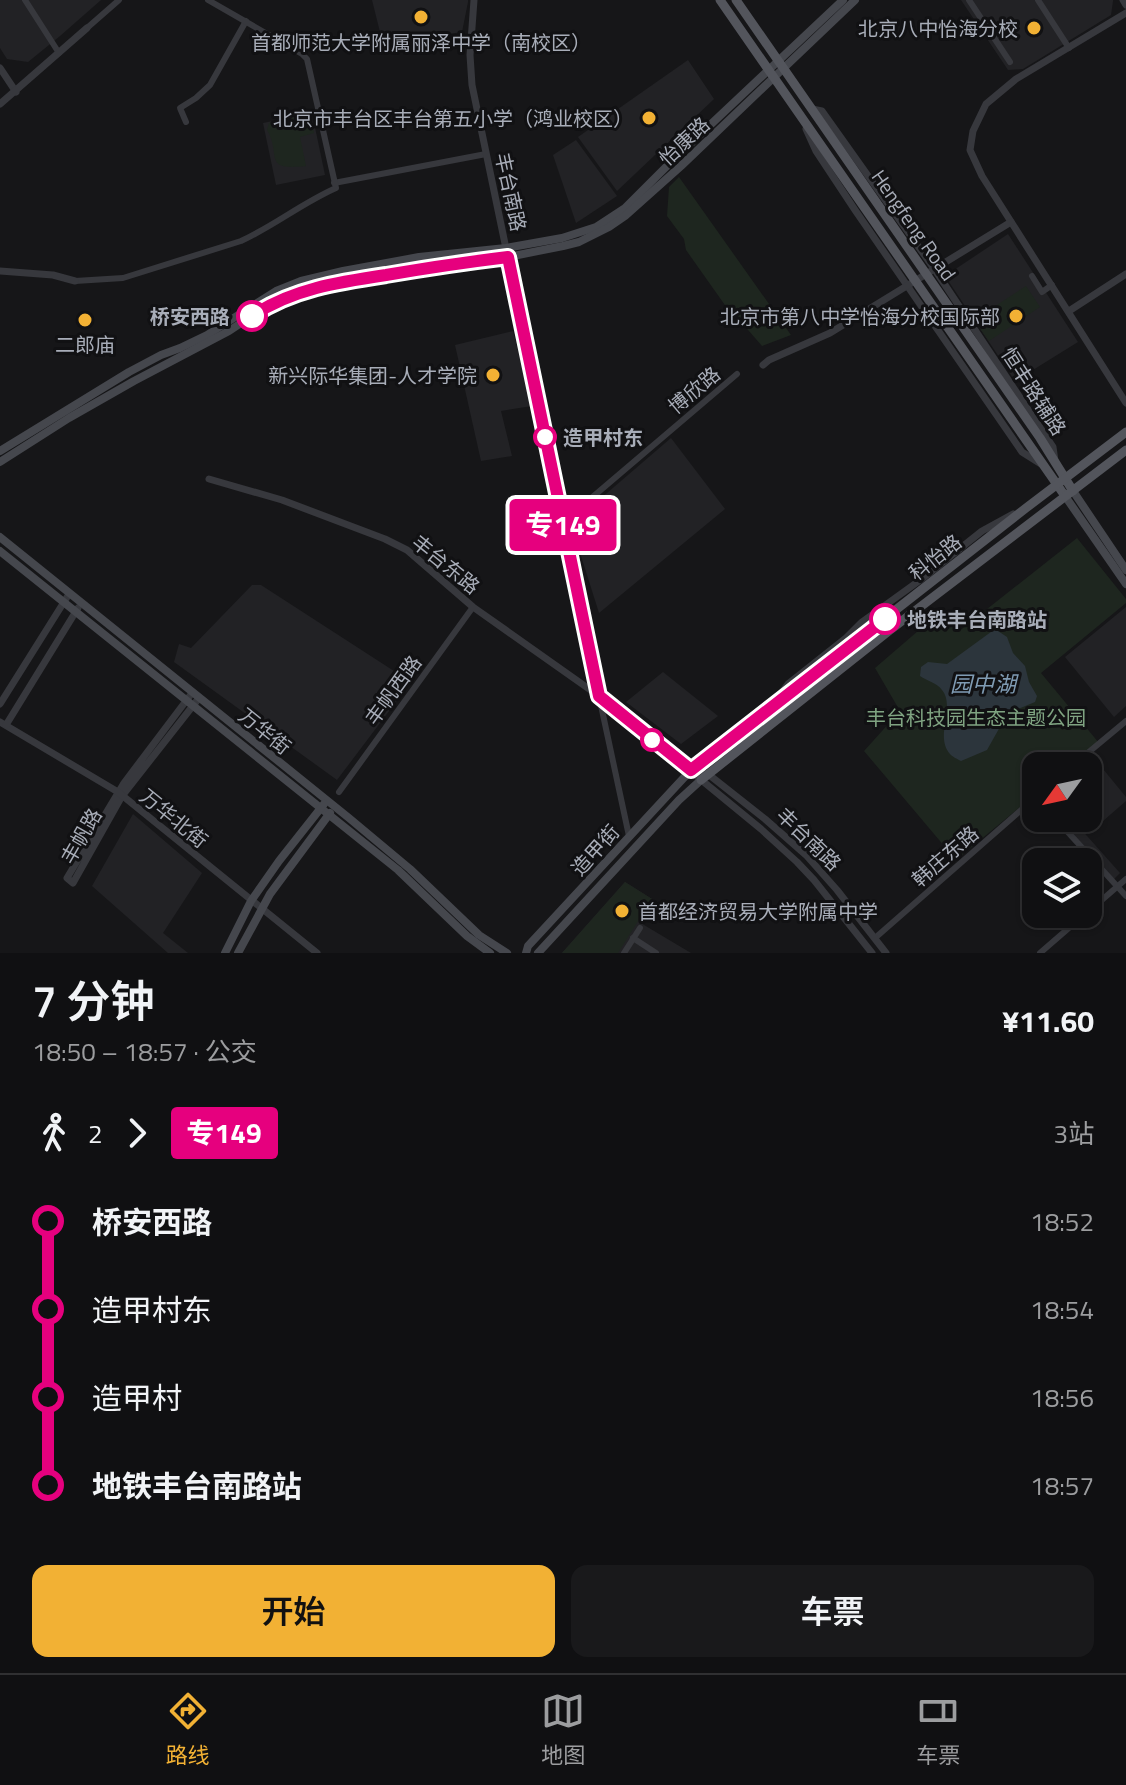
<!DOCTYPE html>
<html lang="zh">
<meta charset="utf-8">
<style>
:root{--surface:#101012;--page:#19191b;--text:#f1f3f6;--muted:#9c9d9f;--line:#303032;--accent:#f2b134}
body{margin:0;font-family:"Titillium Web","Noto Sans SC",sans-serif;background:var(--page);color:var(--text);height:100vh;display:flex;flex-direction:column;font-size:30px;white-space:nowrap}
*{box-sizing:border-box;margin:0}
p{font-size:26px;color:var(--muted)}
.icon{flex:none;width:44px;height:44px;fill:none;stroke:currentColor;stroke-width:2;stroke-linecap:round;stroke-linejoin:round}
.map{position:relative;height:953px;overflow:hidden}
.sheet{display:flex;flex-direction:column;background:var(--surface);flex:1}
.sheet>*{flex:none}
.badge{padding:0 16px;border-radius:6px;font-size:28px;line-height:52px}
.needle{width:52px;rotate:237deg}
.tools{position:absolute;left:1022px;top:752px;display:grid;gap:16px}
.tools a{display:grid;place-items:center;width:80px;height:80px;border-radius:16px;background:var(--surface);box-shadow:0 2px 6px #0004,0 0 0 2px var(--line);font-size:40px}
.map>.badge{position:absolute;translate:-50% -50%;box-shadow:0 0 0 4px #fff}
.legs{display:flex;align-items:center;gap:12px;height:88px;padding:0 32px;font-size:26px}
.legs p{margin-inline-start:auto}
.head{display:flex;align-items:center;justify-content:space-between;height:136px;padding:0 32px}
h1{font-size:44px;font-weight:600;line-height:60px}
.action{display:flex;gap:16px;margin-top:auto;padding:16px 32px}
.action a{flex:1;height:92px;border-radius:16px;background:var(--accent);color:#111;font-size:32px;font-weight:600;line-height:92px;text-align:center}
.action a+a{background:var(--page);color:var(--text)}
ul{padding:0 32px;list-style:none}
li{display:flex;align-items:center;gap:28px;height:88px;font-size:30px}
li i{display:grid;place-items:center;width:12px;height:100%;margin:0 10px;background:currentColor}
li i::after{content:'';width:20px;height:20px;margin:-10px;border:6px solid;border-radius:50%;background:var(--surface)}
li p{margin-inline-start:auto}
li:first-child i{background:linear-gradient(#0000 50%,currentColor 0)}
li:last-child i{background:linear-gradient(currentColor 50%,#0000 0)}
.menu{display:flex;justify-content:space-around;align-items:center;height:112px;border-top:2px solid var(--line);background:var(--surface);font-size:22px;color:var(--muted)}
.menu a{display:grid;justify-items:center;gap:4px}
.menu .active{color:var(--accent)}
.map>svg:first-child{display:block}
.built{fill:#222225}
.green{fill:#1e261f}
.water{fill:#2c353c}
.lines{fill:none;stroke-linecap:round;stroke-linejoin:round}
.minor{stroke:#37383d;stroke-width:6}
.tertiary{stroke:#37383d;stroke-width:7}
.secondary{stroke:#45474d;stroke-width:8}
.primary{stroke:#53555c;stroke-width:9}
.line-1-casing{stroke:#fff;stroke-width:18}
.line-1{stroke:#e6007e;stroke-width:12}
.poi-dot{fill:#f2b134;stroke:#111113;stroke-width:3}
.stop-1-dot{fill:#fff;stroke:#e6007e;stroke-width:4}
.labels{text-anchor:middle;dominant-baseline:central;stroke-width:6;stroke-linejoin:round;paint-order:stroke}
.poi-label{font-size:20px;fill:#a8adb8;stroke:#111113;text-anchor:end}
.street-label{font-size:20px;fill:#a8adb8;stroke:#111113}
.stop-label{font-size:20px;font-weight:bold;fill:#a8adb8;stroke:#111113;text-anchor:start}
.park-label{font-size:20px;fill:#7fa381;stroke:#111113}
.water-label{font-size:22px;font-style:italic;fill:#7f9bb3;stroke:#111113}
</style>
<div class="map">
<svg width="1126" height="953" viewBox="0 0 1126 953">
<rect width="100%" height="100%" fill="#161618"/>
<g class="built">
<polygon points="0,0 101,0 60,36 28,62 7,59 0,48"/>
<polygon points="372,0 468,0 468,2 462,32 383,44"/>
<polygon points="961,0 1113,0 1113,1 1111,15 1023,69 1008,70"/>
<polygon points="688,60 714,99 617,191 578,137"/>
<polygon points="312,113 325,175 276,185 263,123"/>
<polygon points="576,140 617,196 576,223 553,155"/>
<polygon points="1008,234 1078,342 1015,381 945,276"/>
<polygon points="513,331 532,406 501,411 512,456 481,461 455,345"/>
<polygon points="671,438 725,509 599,613 571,524"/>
<polygon points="252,585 261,585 411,682 337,780 174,662 179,644 191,648"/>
<polygon points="1126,607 1126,706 1114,717 1065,657"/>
<polygon points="663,672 718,716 681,744 626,702"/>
<polygon points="1103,769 1126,797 1126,801 1088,834 1073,818 1088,818 1088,781"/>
<polygon points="133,814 202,873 163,933 188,953 168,953 92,886"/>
<polygon points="1059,818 1071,818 1120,873 1112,881"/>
<polygon points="625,882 652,899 639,922 691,953 562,953"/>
</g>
<g class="green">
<path d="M310 114 314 133 300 137 306 166C261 171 282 155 267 130L269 123Z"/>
<polygon points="679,177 791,335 762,346 742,323 739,325 686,250 684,239 667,216 669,187"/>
<polygon points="1026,286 1040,307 989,341 974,320"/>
<polygon points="1077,538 1126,599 1126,603 1041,673 1099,743 1070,766 1036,766 1036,794 956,860 864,751 900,711 875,668 940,612 958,632"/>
<polygon points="625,882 652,899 618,953 562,953"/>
</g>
<path class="water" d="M995 629 1007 637 1013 653 1025 666 1029 682 1037 696 1035 702 1018 709 1015 707 1014 712 1005 718 987 750 961 761C959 760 951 756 950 754 934 736 956 707 942 690 937 683 927 681 920 676L921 667 928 662 947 664Z"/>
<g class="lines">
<g class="minor">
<polyline points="25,0 59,53"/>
<polyline points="969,0 1010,62"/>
<polyline points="1038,0 1069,48"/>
<polyline points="87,28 119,0"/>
<polyline points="186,122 180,108 196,98 210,85 246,21"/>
<polyline points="334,183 486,154"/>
<polyline points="1032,276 1042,292 1052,285"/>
<path d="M75 281 123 278 241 241C274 226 302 203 336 188L307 59 302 54 208 0"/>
<polyline points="562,523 737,374"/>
<polyline points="599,696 629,836"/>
<polyline points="1072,766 1126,721"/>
<polyline points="339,792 473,607"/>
<polyline points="1055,818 1126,896"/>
<polyline points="1088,912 1126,879"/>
<polyline points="633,938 656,953"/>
<polyline points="875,938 1036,797"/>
<polyline points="624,953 640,928"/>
<polyline points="1040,953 1085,914"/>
</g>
<g class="tertiary">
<polyline points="474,0 470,55 472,85 599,696"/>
<polyline points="1123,0 1126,5"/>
<polyline points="1126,13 1016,79 986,104 973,131 970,150 982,176 1126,403"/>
<polyline points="0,68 16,92"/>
<polyline points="0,104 87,28"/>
<polyline points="812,109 822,111 935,270 1053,447 1055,461"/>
<polyline points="806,129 816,151 855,210 1022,452 1041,464"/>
<polyline points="0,271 53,275 75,281"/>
<polyline points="1069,311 1126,274"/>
<polyline points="763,365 769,360 830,333 1011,222"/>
<polyline points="209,479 282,500 385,539 407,550 473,607 599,696 761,829 797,862 814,880 872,953"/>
<polyline points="192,693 124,783 67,878 73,883 122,796 199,698"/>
<polyline points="776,700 788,684 846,638 862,622 923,578 982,531 1013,514"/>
<polyline points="0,704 69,594"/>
<polyline points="0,722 118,792 317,953"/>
<polyline points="6,725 78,608"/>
<polyline points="692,771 708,774 765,819 806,855 837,890 886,953"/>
</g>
<g class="secondary">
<polyline points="0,451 129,372 161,355 180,348 207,335 276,291 301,281 343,271 419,257 506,248 562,238 596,227 625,208 673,160 843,0"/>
<polyline points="0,462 69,418 134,381 229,331 262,309 297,294 324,285 454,263 508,257 563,246 579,242 609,227 625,216 681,166 855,0"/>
<polyline points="1073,491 1126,570"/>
<polyline points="1065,496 1126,584"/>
<polyline points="0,537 349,818 410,869 479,935 507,953"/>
<polyline points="0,551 398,870 467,936 490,953"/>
<polyline points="225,953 251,901 279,861 324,804"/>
<polyline points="238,953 270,894 330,813"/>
<polyline points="526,953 528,946 691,770"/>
<polyline points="538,953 679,800 701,780"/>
</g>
<g class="primary">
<polyline points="720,0 1065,496"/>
<polyline points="736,0 1040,438 1073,491"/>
<polyline points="691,770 1026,508 1126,432"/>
<polyline points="701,780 890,630 1126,450"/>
</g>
</g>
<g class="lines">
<defs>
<path id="line-1" d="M252 316C292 289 339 282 386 275 426 268 467 262 508 257L599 696 691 770 885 619"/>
</defs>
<use href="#line-1" class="line-1-casing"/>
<use href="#line-1" class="line-1"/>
</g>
<g class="poi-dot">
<circle cx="421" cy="17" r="8"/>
<circle cx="1034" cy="28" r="8"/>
<circle cx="649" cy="118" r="8"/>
<circle cx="1016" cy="316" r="8"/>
<circle cx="85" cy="320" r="8"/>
<circle cx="493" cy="375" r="8"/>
<circle cx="622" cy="911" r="8"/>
</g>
<g class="stop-1-dot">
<circle cx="252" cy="316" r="14"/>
<circle cx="545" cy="437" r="10"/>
<circle cx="885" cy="619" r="14"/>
<circle cx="652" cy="740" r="10"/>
</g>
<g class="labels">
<g class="poi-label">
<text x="1018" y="28">北京八中怡海分校</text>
<text x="421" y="42" text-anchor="middle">首都师范大学附属丽泽中学（南校区）</text>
<text x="633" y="118">北京市丰台区丰台第五小学（鸿业校区）</text>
<text x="1000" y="316">北京市第八中学怡海分校国际部</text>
<text x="85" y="344" text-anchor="middle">二郎庙</text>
<text x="477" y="375">新兴际华集团-人才学院</text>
<text x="638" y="911" text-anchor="start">首都经济贸易大学附属中学</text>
</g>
<g class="street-label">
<text transform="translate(684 141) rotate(-43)">怡康路</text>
<text transform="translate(511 192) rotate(78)">丰台南路</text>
<text transform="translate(914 225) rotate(55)">Hengfeng Road</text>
<text transform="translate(694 390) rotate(-40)">博欣路</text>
<text transform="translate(1034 391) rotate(57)">恒丰路辅路</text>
<text transform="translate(935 557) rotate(-38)">科怡路</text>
<text transform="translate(446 564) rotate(39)">丰台东路</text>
<text transform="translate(393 690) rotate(-54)">丰帆西路</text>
<text transform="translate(265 731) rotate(39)">万华街</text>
<text transform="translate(174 818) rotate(39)">万华北街</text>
<text transform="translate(81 836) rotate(-60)">丰帆路</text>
<text transform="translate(809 839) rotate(44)">丰台南路</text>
<text transform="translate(595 850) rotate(-48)">造甲街</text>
<text transform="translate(945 856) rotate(-41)">韩庄东路</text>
</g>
<g class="stop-label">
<text x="230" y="316" text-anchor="end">桥安西路</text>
<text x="563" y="437">造甲村东</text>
<text x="907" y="619">地铁丰台南路站</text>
</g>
<g class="park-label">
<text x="976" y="717">丰台科技园生态主题公园</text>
</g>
<g class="water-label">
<text x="983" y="684">园中湖</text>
</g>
</g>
</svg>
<div class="tools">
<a><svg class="needle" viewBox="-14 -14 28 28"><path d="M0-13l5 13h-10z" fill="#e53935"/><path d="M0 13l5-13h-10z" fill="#9c9d9f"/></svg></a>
<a><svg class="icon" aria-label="layers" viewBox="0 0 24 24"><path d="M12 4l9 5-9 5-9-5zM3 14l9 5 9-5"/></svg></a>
</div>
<b class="badge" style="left:563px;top:525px;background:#e6007e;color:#fff">专149</b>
</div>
<section class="sheet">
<div class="head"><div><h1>7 分钟</h1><p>18:50 – 18:57 · 公交</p></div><b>¥11.60</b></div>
<div class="legs"><svg class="icon" aria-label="walk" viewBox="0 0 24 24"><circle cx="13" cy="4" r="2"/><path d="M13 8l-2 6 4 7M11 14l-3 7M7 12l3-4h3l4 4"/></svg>2<svg class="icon" aria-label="forward" viewBox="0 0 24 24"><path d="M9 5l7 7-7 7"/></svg><b class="badge" style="background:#e6007e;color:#fff">专149</b><p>3站</p></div>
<ul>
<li><i style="color:#e6007e"></i><b>桥安西路</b><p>18:52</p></li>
<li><i style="color:#e6007e"></i><span>造甲村东</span><p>18:54</p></li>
<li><i style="color:#e6007e"></i><span>造甲村</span><p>18:56</p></li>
<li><i style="color:#e6007e"></i><b>地铁丰台南路站</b><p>18:57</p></li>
</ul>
<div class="action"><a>开始</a><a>车票</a></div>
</section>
<nav class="menu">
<a class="active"><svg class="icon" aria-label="directions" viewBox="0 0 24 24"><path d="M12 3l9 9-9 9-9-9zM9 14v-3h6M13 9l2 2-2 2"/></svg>路线</a>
<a><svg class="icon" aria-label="map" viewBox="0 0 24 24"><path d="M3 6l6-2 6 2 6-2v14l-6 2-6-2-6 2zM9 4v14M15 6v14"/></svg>地图</a>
<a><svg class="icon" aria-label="tickets" viewBox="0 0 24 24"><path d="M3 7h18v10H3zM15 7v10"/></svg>车票</a>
</nav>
